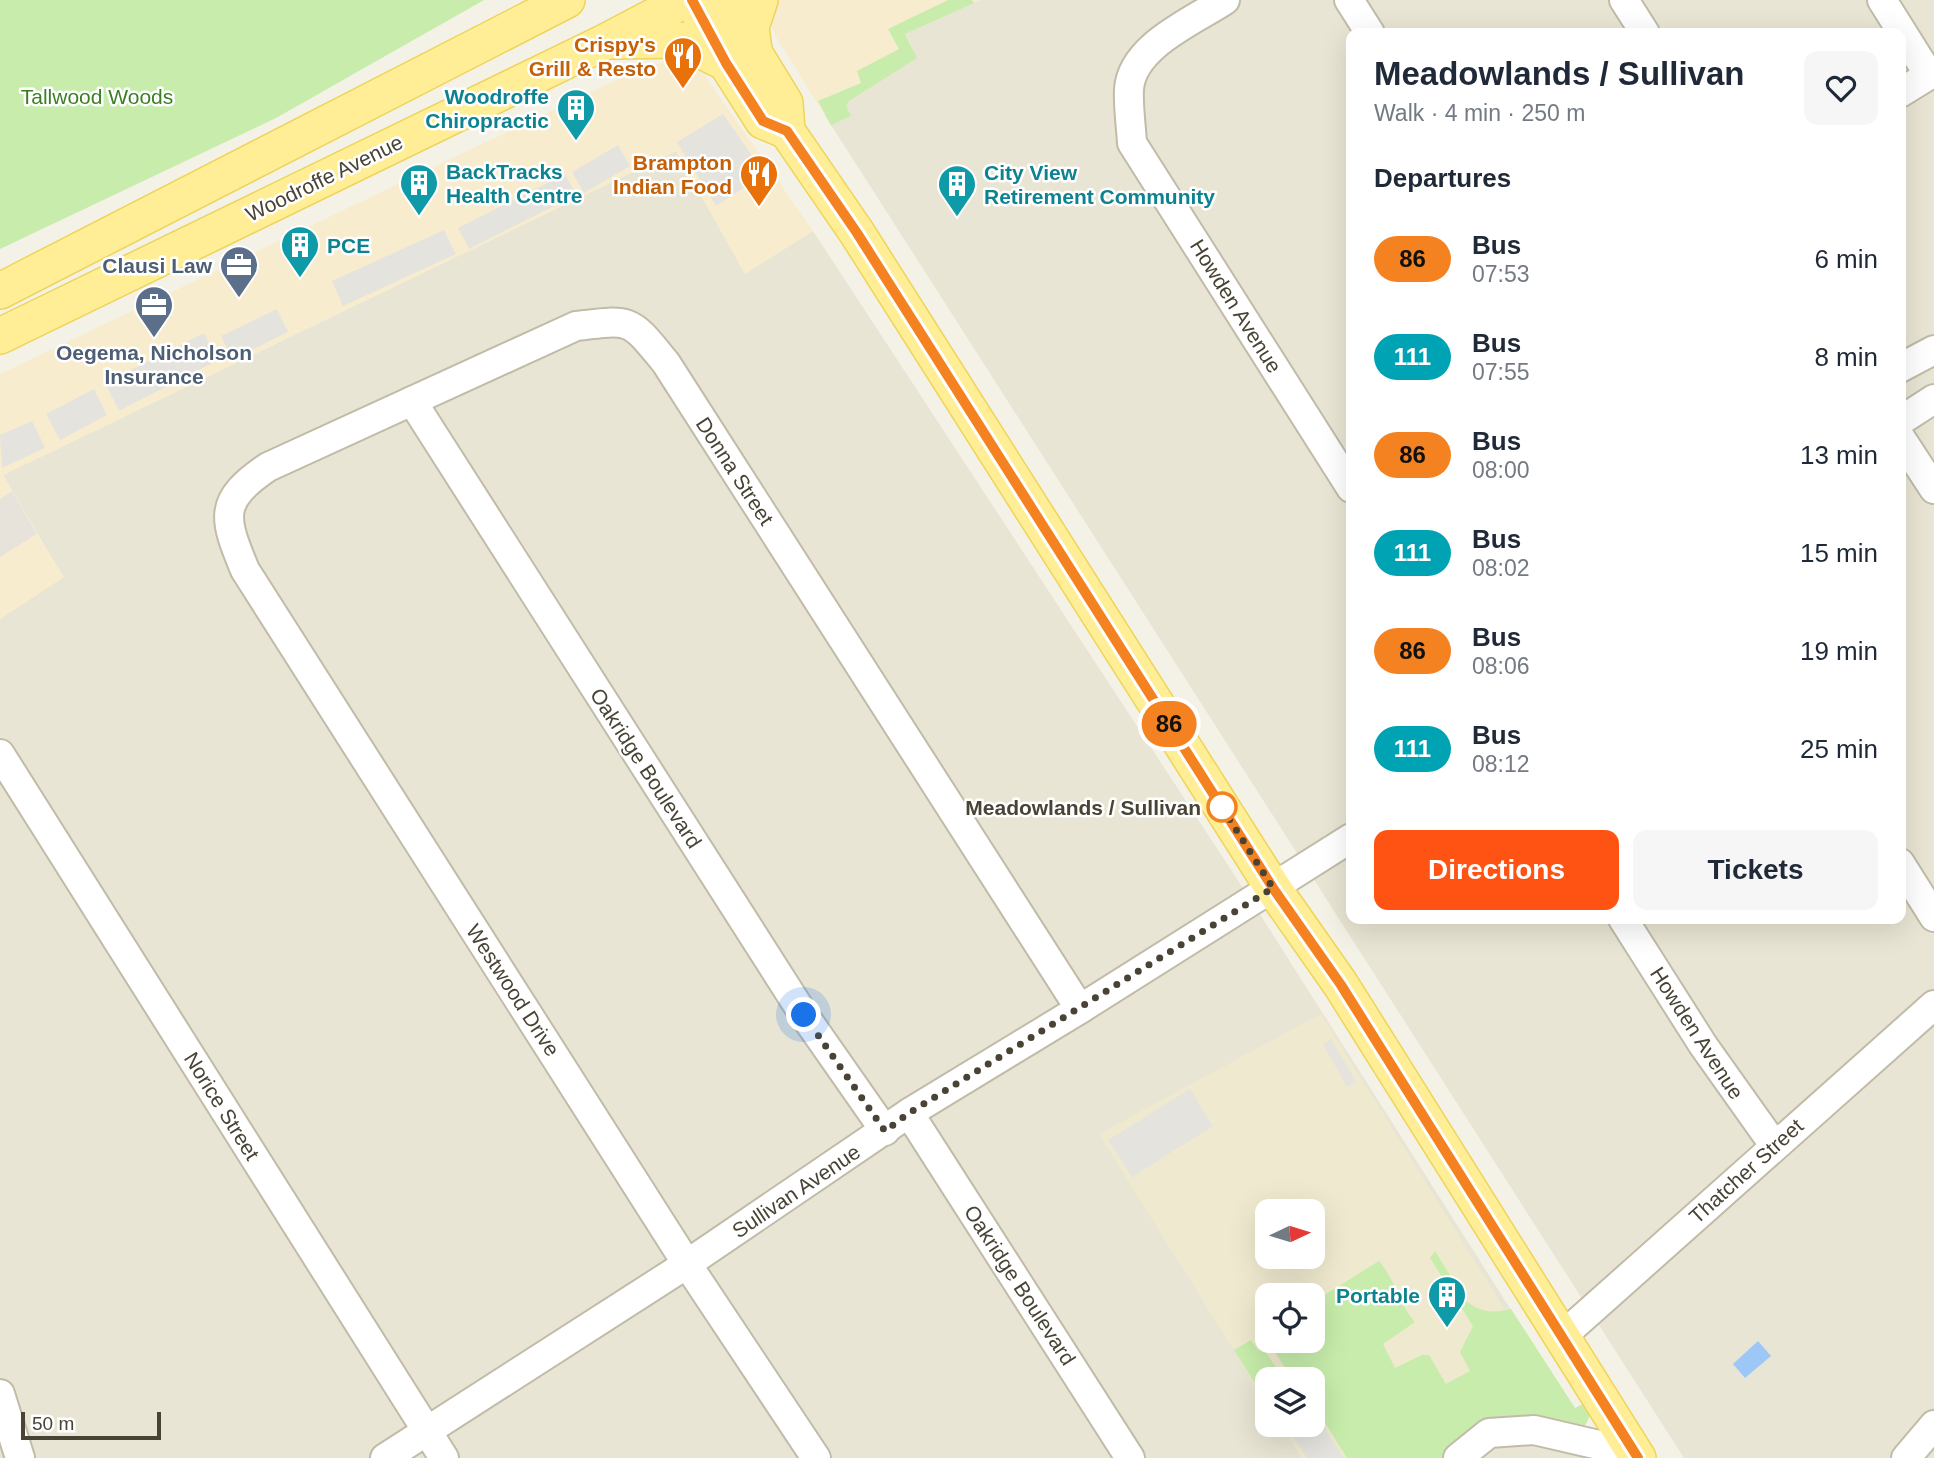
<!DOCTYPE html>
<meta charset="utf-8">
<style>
:root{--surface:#fff;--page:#f6f6f7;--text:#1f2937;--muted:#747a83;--accent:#ff5313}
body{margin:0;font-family:Helvetica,sans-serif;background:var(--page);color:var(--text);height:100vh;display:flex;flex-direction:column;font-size:26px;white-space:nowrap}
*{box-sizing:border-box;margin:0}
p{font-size:23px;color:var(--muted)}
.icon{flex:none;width:38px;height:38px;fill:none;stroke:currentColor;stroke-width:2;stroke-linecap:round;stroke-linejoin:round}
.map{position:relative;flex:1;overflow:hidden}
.drawer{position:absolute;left:1346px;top:28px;width:560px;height:896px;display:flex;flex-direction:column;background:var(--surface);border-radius:14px;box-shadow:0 7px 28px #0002}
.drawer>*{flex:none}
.badge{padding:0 14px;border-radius:23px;font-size:24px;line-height:46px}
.needle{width:46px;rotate:86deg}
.controls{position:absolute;left:1255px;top:1199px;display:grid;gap:14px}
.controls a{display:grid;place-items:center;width:70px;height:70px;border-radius:14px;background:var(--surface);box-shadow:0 7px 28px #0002;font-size:35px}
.scale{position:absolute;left:21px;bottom:18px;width:140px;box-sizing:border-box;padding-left:7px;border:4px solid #484335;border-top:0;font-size:19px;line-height:24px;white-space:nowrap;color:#484335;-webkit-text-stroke:5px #fff;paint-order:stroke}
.you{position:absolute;width:35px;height:35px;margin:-18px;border:5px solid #fff;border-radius:50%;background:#1a73e8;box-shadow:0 0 0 10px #1a73e833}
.map>.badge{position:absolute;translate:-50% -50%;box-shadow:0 0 0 4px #fff}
h2{padding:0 28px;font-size:26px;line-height:63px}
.round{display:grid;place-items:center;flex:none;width:74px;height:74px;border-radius:14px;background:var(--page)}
.headline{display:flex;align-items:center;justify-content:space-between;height:119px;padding:0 28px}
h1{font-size:33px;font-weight:600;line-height:52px}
.primary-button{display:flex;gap:14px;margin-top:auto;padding:14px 28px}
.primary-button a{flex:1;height:80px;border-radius:14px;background:var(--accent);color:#fff;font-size:28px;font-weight:600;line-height:80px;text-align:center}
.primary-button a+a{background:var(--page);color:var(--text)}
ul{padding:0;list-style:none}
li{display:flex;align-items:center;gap:21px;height:98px;padding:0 28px}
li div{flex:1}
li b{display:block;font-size:26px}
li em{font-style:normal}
li .badge{min-width:77px;font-weight:700;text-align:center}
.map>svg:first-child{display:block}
.residential{fill:#e9e5d4;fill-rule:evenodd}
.commercial{fill:#f8eccf}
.industrial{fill:#e7e3db}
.education{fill:#efeacf;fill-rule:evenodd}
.green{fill:#c7ecab}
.parking{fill:#e5e3de}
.water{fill:#9dc7f7}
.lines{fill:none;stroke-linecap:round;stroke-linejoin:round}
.minor-casing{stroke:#c1bba8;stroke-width:32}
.major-casing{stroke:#eed45a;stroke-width:38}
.minor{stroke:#fff;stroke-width:28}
.major{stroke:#ffee95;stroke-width:35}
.line-casing{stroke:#fff;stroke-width:16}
.line{stroke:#f58220;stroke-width:10}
.walk{stroke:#484335;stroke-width:7;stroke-dasharray:0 12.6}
.stop-dot{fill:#fff;stroke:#f58220;stroke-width:3.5}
.labels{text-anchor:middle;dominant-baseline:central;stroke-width:5;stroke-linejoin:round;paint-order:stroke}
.food-label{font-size:21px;font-weight:bold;fill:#c56008;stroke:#fff;text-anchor:end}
.park-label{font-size:21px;fill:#3a7f22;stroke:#fff}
.culture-label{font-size:21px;font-weight:bold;fill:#0d838f;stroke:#fff;text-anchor:start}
.street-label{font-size:21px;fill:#484335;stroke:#fff}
.service-label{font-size:21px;font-weight:bold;fill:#4e5e75;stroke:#fff;text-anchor:end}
.stop-label{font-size:21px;font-weight:bold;fill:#484335;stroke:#fff;text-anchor:end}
</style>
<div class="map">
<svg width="1934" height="1458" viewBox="0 0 1934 1458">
<rect width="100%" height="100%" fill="#f4f2e6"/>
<g class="residential">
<path d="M979 0H1934V1458H1684L824 114 913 49 905 34ZM1351 33H1900V919H1351Z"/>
<path d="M676 151 745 273 813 231 1256 908 1605 1458H0V619L63 577 3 475ZM1267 1211H1312V1256H1267ZM1267 1295H1312V1340H1267ZM1267 1379H1312V1424H1267Z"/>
</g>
<g class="commercial">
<polygon points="772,0 979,0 905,34 913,48 824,114 776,37 771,25"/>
<polygon points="679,59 703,73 813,231 745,274 676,151 3,475 12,491 0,499 0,374 643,67"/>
<polygon points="37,534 64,577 0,619 0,557"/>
</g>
<polygon class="industrial" points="12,491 37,534 0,557 0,499"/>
<path class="education" d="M1321 1014 1567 1410 1424 1458H1302L1281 1425 1312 1424V1379H1267V1403L1099 1134ZM1267 1211H1312V1256H1267ZM1267 1295H1312V1340H1267Z"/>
<g class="green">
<polygon points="0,0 484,0 276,118 0,249"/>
<polygon points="948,0 972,0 974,3 905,34 917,58 849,101 846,106 851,116 831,125 818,101 861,83 857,71 899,49 888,29"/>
<path d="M1435 1251 1466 1301C1482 1313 1492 1313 1511 1309L1575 1408 1586 1402 1591 1413 1585 1426 1447 1458H1347L1313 1404 1312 1379H1292L1268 1341 1312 1340 1313 1302 1379 1261C1394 1278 1402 1309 1415 1322L1383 1344 1395 1368 1422 1355H1429L1446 1384 1470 1371 1460 1352 1473 1326 1430 1258Z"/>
<polygon points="1251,1340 1258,1350 1263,1347 1283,1379 1267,1379 1267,1402 1234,1350"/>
</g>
<g class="parking">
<polygon points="723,114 765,174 716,206 677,142"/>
<polygon points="618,145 630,166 584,193 572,172"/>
<polygon points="565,174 576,195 469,249 458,228"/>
<polygon points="444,230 456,254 343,306 332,281"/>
<polygon points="277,309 288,332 233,359 221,336"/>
<polygon points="204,333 218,360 119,411 105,383"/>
<polygon points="94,389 107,415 60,440 46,414"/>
<polygon points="32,421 45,448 2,468 0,435"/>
<polygon points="1331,1039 1356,1082 1347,1087 1323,1044"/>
<polygon points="1190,1089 1213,1126 1132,1177 1108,1140"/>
<polygon points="1313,1411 1344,1458 1307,1458 1286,1425 1312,1424"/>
</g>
<polygon class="water" points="1758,1341 1771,1356 1745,1378 1733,1364"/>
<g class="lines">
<defs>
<g id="minor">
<path d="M1225 0C1193 21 1132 46 1129 89 1128 106 1131 125 1132 143L1351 488"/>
<polyline points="1349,0 1370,33"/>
<polyline points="1624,0 1645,33"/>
<polyline points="1882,0 1929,75"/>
<polyline points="1900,93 1934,72"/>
<polyline points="1900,368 1934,350"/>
<polyline points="412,401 804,1015 885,1131"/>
<polyline points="1900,421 1934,399"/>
<polyline points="1900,437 1934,489"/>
<polyline points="0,754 444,1458"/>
<polyline points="1900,863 1934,917"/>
<polyline points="1623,919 1703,1045 1774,1145"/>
<polyline points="909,1113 1130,1458"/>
<polyline points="1560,1338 1934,1005"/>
<polyline points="0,1394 20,1458"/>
<polyline points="385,1458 687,1264 909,1113 1080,1009 1351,838"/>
<path d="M816 1458 687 1264 245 570C223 517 218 501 268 467L576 326C633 319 630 319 666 363L1080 1009"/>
<polyline points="1458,1458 1489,1433 1534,1430 1603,1446 1627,1442"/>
<polyline points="1906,1458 1934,1425"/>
</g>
<g id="major">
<polyline points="692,0 726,63 763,121 787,131"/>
<polyline points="722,0 785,103 787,131 857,233 1273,888 1341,985 1638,1458"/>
<polyline points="616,41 680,40 726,63"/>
<polyline points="755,58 751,27 760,0"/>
<polyline points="0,291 567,0"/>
<polyline points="0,336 605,42 685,0"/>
</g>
</defs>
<use href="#minor" class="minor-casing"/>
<use href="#major" class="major-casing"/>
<use href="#minor" class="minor"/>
<use href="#major" class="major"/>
</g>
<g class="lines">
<defs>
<polyline id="line" points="692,0 726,63 763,121 787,131 857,233 1273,888 1341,985 1638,1458"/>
</defs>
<use href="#line" class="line-casing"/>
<use href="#line" class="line"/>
<polyline class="walk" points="804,1015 885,1131 909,1113 1273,888 1218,801 1222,807"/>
</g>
<defs>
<symbol id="restaurant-pin" viewBox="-11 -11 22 30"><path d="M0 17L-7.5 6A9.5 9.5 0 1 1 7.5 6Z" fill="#e8710a" stroke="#fff"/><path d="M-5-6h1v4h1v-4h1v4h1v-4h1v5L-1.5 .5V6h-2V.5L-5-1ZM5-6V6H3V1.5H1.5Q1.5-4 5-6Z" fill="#fff"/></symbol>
<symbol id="building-pin" viewBox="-11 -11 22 30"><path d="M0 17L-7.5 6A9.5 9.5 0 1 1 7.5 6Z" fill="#0f9aa8" stroke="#fff"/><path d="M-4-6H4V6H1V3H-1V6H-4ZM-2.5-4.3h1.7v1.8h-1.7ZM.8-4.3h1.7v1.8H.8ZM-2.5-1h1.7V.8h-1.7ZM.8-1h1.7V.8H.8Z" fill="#fff"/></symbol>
<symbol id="office-pin" viewBox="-11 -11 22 30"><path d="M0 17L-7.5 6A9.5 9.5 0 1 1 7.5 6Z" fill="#5c6f8a" stroke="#fff"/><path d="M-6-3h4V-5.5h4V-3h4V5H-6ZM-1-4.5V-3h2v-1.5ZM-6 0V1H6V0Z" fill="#fff"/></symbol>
</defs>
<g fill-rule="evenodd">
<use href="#restaurant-pin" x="661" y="34" width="44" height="60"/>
<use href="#building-pin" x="554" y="86" width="44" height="60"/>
<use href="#restaurant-pin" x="737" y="152" width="44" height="60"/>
<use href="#building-pin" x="397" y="161" width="44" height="60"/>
<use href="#building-pin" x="935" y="162" width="44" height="60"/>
<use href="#building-pin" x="278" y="223" width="44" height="60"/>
<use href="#office-pin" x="217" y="243" width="44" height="60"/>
<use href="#office-pin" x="132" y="283" width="44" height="60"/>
<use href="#building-pin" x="1425" y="1273" width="44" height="60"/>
</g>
<circle class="stop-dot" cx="1222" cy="807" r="14"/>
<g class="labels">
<g class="food-label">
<text x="656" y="44">Crispy's<tspan x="656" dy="24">Grill &amp; Resto</tspan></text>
<text x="732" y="162">Brampton<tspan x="732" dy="24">Indian Food</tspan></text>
</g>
<g class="park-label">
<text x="97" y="96">Tallwood Woods</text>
</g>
<g class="culture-label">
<text x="549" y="96" text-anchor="end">Woodroffe<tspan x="549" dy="24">Chiropractic</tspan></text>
<text x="446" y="171">BackTracks<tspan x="446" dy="24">Health Centre</tspan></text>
<text x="984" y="172">City View<tspan x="984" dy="24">Retirement Community</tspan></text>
<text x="327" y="245">PCE</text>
<text x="1420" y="1295" text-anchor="end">Portable</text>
</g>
<g class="street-label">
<text transform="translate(324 178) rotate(-26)">Woodroffe Avenue</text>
<text transform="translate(1236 306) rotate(58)">Howden Avenue</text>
<text transform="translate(735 471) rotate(57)">Donna Street</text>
<text transform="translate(646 768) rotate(57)">Oakridge Boulevard</text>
<text transform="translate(513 990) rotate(57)">Westwood Drive</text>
<text transform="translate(1697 1033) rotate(57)">Howden Avenue</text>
<text transform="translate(222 1106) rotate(58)">Norice Street</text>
<text transform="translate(1746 1171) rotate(-42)">Thatcher Street</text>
<text transform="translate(796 1191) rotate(-34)">Sullivan Avenue</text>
<text transform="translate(1020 1285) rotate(57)">Oakridge Boulevard</text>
</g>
<g class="service-label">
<text x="212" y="265">Clausi Law</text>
<text x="154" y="352" text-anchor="middle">Oegema, Nicholson<tspan x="154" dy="24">Insurance</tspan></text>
</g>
<g class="stop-label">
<text x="1201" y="807">Meadowlands / Sullivan</text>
</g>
</g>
</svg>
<div class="controls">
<a><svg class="needle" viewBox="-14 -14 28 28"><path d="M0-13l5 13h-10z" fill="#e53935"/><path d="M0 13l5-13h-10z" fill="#747a83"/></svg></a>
<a><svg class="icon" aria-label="locate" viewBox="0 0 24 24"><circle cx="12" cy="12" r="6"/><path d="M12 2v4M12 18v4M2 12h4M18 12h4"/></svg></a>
<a><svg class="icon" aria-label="layers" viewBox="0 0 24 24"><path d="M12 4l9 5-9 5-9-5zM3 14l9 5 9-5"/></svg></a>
</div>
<div class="scale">50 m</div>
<div class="you" style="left:804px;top:1015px"></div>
<b class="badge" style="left:1169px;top:724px;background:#f58220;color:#111">86</b>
<section class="drawer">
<div class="headline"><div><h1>Meadowlands / Sullivan</h1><p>Walk · 4 min · 250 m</p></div><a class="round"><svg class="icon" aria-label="heart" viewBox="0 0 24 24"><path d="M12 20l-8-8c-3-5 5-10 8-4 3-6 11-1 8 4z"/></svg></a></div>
<h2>Departures</h2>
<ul>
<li><span class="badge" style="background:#f58220;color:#111">86</span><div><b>Bus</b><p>07:53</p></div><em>6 min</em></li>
<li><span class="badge" style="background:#00a3b4;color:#fff">111</span><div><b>Bus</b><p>07:55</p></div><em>8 min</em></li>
<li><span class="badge" style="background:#f58220;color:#111">86</span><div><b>Bus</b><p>08:00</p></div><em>13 min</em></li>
<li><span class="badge" style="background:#00a3b4;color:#fff">111</span><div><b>Bus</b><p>08:02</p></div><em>15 min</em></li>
<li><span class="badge" style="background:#f58220;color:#111">86</span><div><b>Bus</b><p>08:06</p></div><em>19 min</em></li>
<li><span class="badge" style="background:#00a3b4;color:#fff">111</span><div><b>Bus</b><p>08:12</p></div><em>25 min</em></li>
</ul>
<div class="primary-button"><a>Directions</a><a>Tickets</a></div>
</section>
</div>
